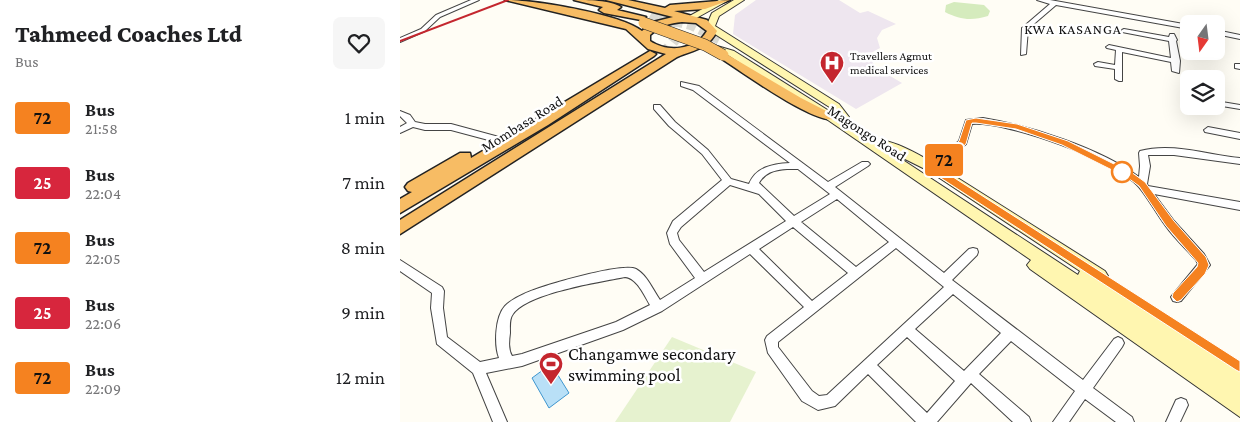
<!DOCTYPE html>
<style>
:root{--surface:#fff;--page:#f6f6f6;--text:#202124;--muted:#757577}
body{margin:0;font-family:"Crimson Pro",serif;background:var(--page);color:var(--text);height:100vh;display:flex;flex-direction:column;font-size:19px;white-space:nowrap}
*{box-sizing:border-box;margin:0}
p{font-size:16px;color:var(--muted)}
.icon{flex:none;width:28px;height:28px;fill:none;stroke:currentColor;stroke-width:2;stroke-linecap:round;stroke-linejoin:round}
.map{position:relative;flex:1;overflow:hidden}
.drawer{display:flex;flex-direction:column;background:var(--surface);width:400px}
.drawer>*{flex:none}
.badge{padding:0 10px;border-radius:4px;font-size:18px;line-height:32px}
.needle{width:32px;rotate:194deg}
.tools{position:absolute;left:780px;top:15px;display:grid;gap:10px}
.tools a{display:grid;place-items:center;width:45px;height:45px;border-radius:8px;background:var(--surface);box-shadow:0 5px 20px #0002;font-size:25px}
.map>.badge{position:absolute;translate:-50% -50%;box-shadow:0 0 0 2px #fff}
.round{display:grid;place-items:center;flex:none;width:52px;height:52px;border-radius:8px;background:var(--page)}
.summary{display:flex;align-items:center;justify-content:space-between;height:85px;padding:0 15px}
h1{font-size:24px;font-weight:800;line-height:38px}
ul{padding:0;list-style:none}
li{display:flex;align-items:center;gap:15px;height:65px;padding:0 15px}
li div{flex:1}
li b{display:block;font-size:19px}
li em{font-style:normal}
li .badge{min-width:55px;font-weight:700;text-align:center}
main{display:flex;flex:1;min-height:0}
.map>svg:first-child{display:block}
.industrial{fill:#eee6ef}
.green{fill:#d5ebbd}
.pitch{fill:#e6f2cf}
.water{fill:#b9e0f7;stroke:#3f96cf}
.lines{fill:none;stroke-linecap:round;stroke-linejoin:round}
.secondary-tunnel{stroke:#dbdad3;stroke-width:9;stroke-dasharray:9 4.5;stroke-linecap:butt}
.trunk-tunnel{stroke:#dbdad3;stroke-width:11;stroke-dasharray:11 5.5;stroke-linecap:butt}
.minor-casing{stroke:#444;stroke-width:2}
.secondary-casing{stroke:#333;stroke-width:2}
.trunk-casing{stroke:#222;stroke-width:3}
.minor{fill:#fff;fill-rule:evenodd}
.secondary{fill:#fff6b0;fill-rule:evenodd}
.trunk{fill:#f7bc64;fill-rule:evenodd}
.rail{stroke:#c4262e;stroke-width:2}
.trunk-bridge-casing{stroke:#222;stroke-width:12;stroke-linecap:butt}
.trunk-bridge{stroke:#f7bc64;stroke-width:11}
.line{fill:#f58220;stroke:#fff}
.stop-dot{fill:#fff;stroke:#f58220;stroke-width:2.5}
.labels{text-anchor:middle;dominant-baseline:central;stroke-width:5;stroke-linejoin:round;paint-order:stroke}
.far-poi-label{font-size:12px;fill:#111;stroke:#fff;text-anchor:start}
.far-neighbourhood-label{font-size:14px;letter-spacing:1px;fill:#111;stroke:#fff}
.street-label{font-size:15px;fill:#111;stroke:#fff}
.near-poi-label{font-size:18px;fill:#111;stroke:#fff;text-anchor:start}
</style>
<main>
<section class="drawer">
<div class="summary"><div><h1>Tahmeed Coaches Ltd</h1><p>Bus</p></div><a class="round"><svg class="icon" aria-label="heart" viewBox="0 0 24 24"><path d="M12 20l-8-8c-3-5 5-10 8-4 3-6 11-1 8 4z"/></svg></a></div>
<ul>
<li><span class="badge" style="background:#f58220;color:#111">72</span><div><b>Bus</b><p>21:58</p></div><em>1 min</em></li>
<li><span class="badge" style="background:#d7263d;color:#fff">25</span><div><b>Bus</b><p>22:04</p></div><em>7 min</em></li>
<li><span class="badge" style="background:#f58220;color:#111">72</span><div><b>Bus</b><p>22:05</p></div><em>8 min</em></li>
<li><span class="badge" style="background:#d7263d;color:#fff">25</span><div><b>Bus</b><p>22:06</p></div><em>9 min</em></li>
<li><span class="badge" style="background:#f58220;color:#111">72</span><div><b>Bus</b><p>22:09</p></div><em>12 min</em></li>
</ul>
</section>
<div class="map">
<svg width="840" height="422" viewBox="0 0 840 422">
<rect width="100%" height="100%" fill="#fffdf5"/>
<polygon class="industrial" points="356,0 439,0 460,13 468,11 496,24 482,30 477,38 480,48 469,54 475,67 502,83 456,109 333,34 335,15"/>
<path class="green" d="M554 2 584 5 590 11 588 16C572 21 560 20 545 12L546 5Z"/>
<polygon class="pitch" points="272,337 356,372 330,422 215,422"/>
<polygon class="water" points="151,364 169,393 149,408 132,378"/>
<g class="lines">
<polyline class="secondary-tunnel" points="261,18 292,26 319,40"/>
<polyline class="trunk-tunnel" points="251,14 275,27 276,38 262,56"/>
<defs>
<g id="minor">
<polygon points="71,0 79,0 40,17 25,31 0,42 0,38 21,29 36,15"/>
<polygon points="637,0 650,0 789,25 789,29 656,5 628,29 626,54 621,55 622,28 650,4"/>
<polygon points="724,29 769,37 770,34 774,34 777,40 776,41 780,61 779,73 772,71 771,62 722,52 722,81 719,81 715,79 715,69 695,66 694,64 698,62 715,65 716,50 707,48 706,47 709,45 771,58 769,41 722,32 722,30"/>
<polygon points="816,30 840,35 840,39 816,34"/>
<polygon points="835,64 840,64 840,69 835,68"/>
<path d="M281 82 299 86 428 182 462 162H468L470 164 468 166 435 187 544 273 569 249 573 248 577 249 578 252 577 255 552 280 683 380 714 339 718 337 722 339 724 343 722 347 693 388 732 417 734 422H716L685 399 669 422H653L675 391 611 341 579 374 629 417 631 422H613L571 383 537 422H516L468 374 435 406 418 410 402 401 368 353 365 340 367 336 404 307 350 254 262 311 223 330 122 366 86 373 107 422H93L73 373 37 344 31 308 32 293 0 271V260L42 287 44 291 43 308 47 337 80 362 99 358C94 345 95 317 105 306 110 301 117 297 124 294 140 286 223 262 236 269 247 275 253 290 260 300L295 278 270 244 267 233 273 221 322 180 302 154 269 126 254 109V105H260L275 122 308 150 331 179 349 184C356 167 372 164 390 163L293 90 281 86ZM387 169H398L430 194 394 216 359 183C365 172 375 170 387 169ZM330 185 359 194 386 221 304 272 279 240 277 233 281 227ZM437 199 489 242 456 267 401 222ZM393 227 448 273 412 301 359 249ZM496 248 544 287 427 395 419 396 412 391 378 347V342ZM225 277C237 278 244 295 250 305L216 322 122 354 112 356C108 349 109 341 110 333 110 327 109 319 113 314 128 293 199 282 225 277ZM553 294 601 333 564 371 515 329ZM507 337 555 381 527 413 477 365Z"/>
<polygon points="816,101 840,105 840,109 816,105"/>
<polygon points="0,111 10,115 15,122 25,124 51,124 99,137 100,139 96,142 51,130 25,130 13,127 0,133 0,127 7,123 0,116"/>
<path d="M583 118C631 126 700 148 739 177L740 166 739 153 740 151C772 142 808 155 840 158V164L774 155H748L750 166 747 184 748 186 840 202V210L754 194 774 221 804 254 810 265 781 301 777 302 773 301 771 297 798 264 796 260C786 249 774 238 765 225 756 213 749 199 739 187 717 161 607 121 572 124L566 144 536 170H530L528 168 530 166 559 141 566 120Z"/>
<polygon points="808,127 840,133 840,139 805,132 804,130"/>
<polygon points="781,398 786,400 788,405 780,422 766,422 776,400"/>
</g>
<g id="secondary">
<polygon points="319,0 327,1 291,21 284,19"/>
<path d="M334 0H344L319 16 315 26 439 104 449 117 443 120 480 145 486 141C505 146 521 156 537 165L705 271 708 276 705 281 840 367V417L630 269 627 265 631 260 425 118 328 55 304 48 302 46 307 43 334 51 437 116 431 108 307 29 306 27 312 13ZM489 151 529 171 680 271 678 275Z"/>
</g>
<g id="trunk">
<path d="M105 0C134 0 221 14 242 31L253 22 273 17 206 0H228L265 8 270 5 330 0 305 9 274 11 307 20 317 31C308 49 294 50 277 57L0 234V220L266 54 248 49 226 29ZM282 22 296 23 307 31C296 50 268 53 250 41V35C259 26 270 23 282 22Z"/>
<path d="M174 0C188 0 210 0 221 7L217 10 246 17 241 20 204 13 199 10 203 7Z"/>
<polygon points="250,51 256,54 254,56 148,125 0,213 0,199 12,192 8,191 5,187 8,183 60,153 70,153 71,158"/>
<path d="M323 52 401 98 436 116 434 119C414 124 339 70 319 57L317 55Z"/>
</g>
</defs>
<use href="#minor" class="minor-casing"/>
<use href="#secondary" class="secondary-casing"/>
<use href="#trunk" class="trunk-casing"/>
<use href="#minor" class="minor"/>
<use href="#secondary" class="secondary"/>
<use href="#trunk" class="trunk"/>
<polyline class="rail" points="0,41 108,0"/>
<defs>
<polyline id="trunk-bridge" points="244,23 305,45 323,55"/>
</defs>
<use href="#trunk-bridge" class="trunk-bridge-casing"/>
<use href="#trunk-bridge" class="trunk-bridge"/>
</g>
<polygon class="line" points="576,118 617,124 668,141 734,174 745,182 774,221 806,257 809,265 805,274 781,300 777,302 772,297 773,293 797,267 798,263 766,226 739,186 728,178 662,145 616,129 576,123 572,123 566,144 539,168 840,361 840,372 836,370 530,171 530,166 559,141 566,120"/>
<defs>
<symbol id="hospital-pin" viewBox="-11 -11 22 30"><path d="M0 17L-7.5 6A9.5 9.5 0 1 1 7.5 6Z" fill="#c4262e" stroke="#fff"/><path d="M-5-5h3v3.5h4V-5h3V5h-3V1.5h-4V5h-3Z" fill="#fff"/></symbol>
<symbol id="stadium-pin" viewBox="-11 -11 22 30"><path d="M0 17L-7.5 6A9.5 9.5 0 1 1 7.5 6Z" fill="#c4262e" stroke="#fff"/><path d="M0-5a6.5 5 0 1 0 0 10a6.5 5 0 1 0 0-10ZM-3.5-1.8h7v3.6h-7Z" fill="#fff"/></symbol>
</defs>
<g fill-rule="evenodd">
<use href="#hospital-pin" x="418" y="49" width="28" height="38"/>
<use href="#stadium-pin" x="137" y="350" width="28" height="38"/>
</g>
<circle class="stop-dot" cx="722" cy="172" r="10"/>
<g class="labels">
<g class="far-poi-label">
<text x="450" y="56">Travellers Agmut<tspan x="450" dy="14">medical services</tspan></text>
</g>
<g class="far-neighbourhood-label">
<text x="673" y="29">KWA KASANGA</text>
</g>
<g class="street-label">
<text transform="translate(122 124) rotate(-32)">Mombasa Road</text>
<text transform="translate(467 133) rotate(33)">Magongo Road</text>
</g>
<g class="near-poi-label">
<text x="168" y="354">Changamwe secondary<tspan x="168" dy="21">swimming pool</tspan></text>
</g>
</g>
</svg>
<div class="tools">
<a><svg class="needle" viewBox="-14 -14 28 28"><path d="M0-13l5 13h-10z" fill="#e53935"/><path d="M0 13l5-13h-10z" fill="#757577"/></svg></a>
<a><svg class="icon" aria-label="layers" viewBox="0 0 24 24"><path d="M12 4l9 5-9 5-9-5zM3 14l9 5 9-5"/></svg></a>
</div>
<b class="badge" style="left:544px;top:160px;background:#f58220;color:#111">72</b>
</div>
</main>
